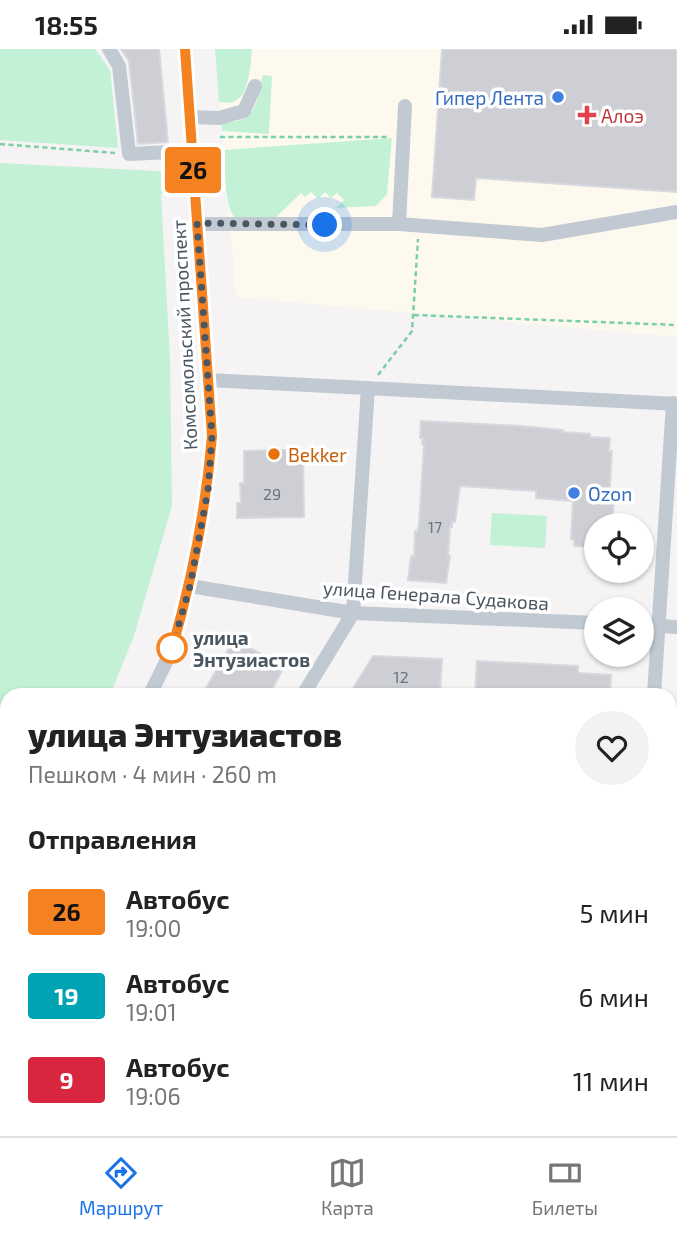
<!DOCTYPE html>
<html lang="ru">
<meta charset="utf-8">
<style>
:root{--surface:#fff;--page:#f2f2f2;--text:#222;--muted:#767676;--line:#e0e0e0;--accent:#1a73e8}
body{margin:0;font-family:"Exo 2",sans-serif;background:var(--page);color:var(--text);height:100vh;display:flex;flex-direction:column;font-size:26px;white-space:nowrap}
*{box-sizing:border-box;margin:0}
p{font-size:23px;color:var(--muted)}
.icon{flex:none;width:38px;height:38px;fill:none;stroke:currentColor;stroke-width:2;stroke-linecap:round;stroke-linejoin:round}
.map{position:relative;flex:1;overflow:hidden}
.sheet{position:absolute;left:0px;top:639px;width:677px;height:450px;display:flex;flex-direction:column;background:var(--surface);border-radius:21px 21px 0 0;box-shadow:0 2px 5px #0004}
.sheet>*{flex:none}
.badge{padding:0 14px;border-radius:5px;font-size:24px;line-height:46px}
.fabs{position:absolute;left:584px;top:464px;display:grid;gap:14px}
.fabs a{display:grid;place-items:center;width:70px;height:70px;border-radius:50%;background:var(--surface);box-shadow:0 2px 5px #0004;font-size:35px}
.you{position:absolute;width:35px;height:35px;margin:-18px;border:5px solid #fff;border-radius:50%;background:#1a73e8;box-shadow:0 0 0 10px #1a73e833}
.map>.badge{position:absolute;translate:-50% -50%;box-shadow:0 0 0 4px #fff}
h2{padding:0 28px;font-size:26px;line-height:63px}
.round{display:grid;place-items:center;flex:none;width:74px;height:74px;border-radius:37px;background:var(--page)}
.summary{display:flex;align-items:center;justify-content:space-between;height:119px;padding:0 28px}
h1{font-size:33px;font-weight:800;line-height:52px}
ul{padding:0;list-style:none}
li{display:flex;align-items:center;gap:21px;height:84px;padding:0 28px}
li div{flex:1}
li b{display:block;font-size:26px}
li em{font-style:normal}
li .badge{min-width:77px;font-weight:700;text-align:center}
.status{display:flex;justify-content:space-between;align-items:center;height:49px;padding:0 35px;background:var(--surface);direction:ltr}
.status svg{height:19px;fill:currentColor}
.tabs{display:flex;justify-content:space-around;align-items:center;height:98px;border-top:2px solid var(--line);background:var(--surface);font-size:19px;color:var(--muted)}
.tabs a{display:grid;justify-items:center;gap:4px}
.tabs .active{color:var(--accent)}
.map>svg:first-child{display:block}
.commercial{fill:#fdf9ef}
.green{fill:#c3f1d5}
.building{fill:#cdcfd5;stroke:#d7d9de;stroke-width:2}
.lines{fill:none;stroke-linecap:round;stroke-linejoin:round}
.path{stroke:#7ad0a6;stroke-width:2.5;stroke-dasharray:5 3.5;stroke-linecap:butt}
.minor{stroke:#c1cad2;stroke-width:14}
.line-casing{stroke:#fff;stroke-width:16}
.line{stroke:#f58220;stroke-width:10}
.walk{stroke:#4a5661;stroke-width:7;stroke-dasharray:0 12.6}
.shop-dot{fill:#3f7fe0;stroke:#fff;stroke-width:2.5}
.health-dot{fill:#e0444e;stroke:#fff;stroke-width:2.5}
.food-dot{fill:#e8710a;stroke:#fff;stroke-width:2.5}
.stop-dot{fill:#fff;stroke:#f58220;stroke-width:3.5}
.labels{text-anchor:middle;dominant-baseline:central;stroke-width:7;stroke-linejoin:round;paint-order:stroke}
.number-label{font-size:16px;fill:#6b747e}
.shop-label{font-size:19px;fill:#366cbe;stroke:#fff;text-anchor:end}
.health-label{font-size:19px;fill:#be3a42;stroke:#fff;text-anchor:start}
.street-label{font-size:19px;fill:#4a5661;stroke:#fff}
.food-label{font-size:19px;fill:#c56008;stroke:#fff;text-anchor:start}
.stop-label{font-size:19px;font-weight:bold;fill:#4a5661;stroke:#fff;text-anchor:start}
</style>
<div class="status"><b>18:55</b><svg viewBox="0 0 49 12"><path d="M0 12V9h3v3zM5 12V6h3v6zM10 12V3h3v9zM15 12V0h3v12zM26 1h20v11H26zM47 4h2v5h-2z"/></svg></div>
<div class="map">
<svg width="677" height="1087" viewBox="0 0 677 1087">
<rect width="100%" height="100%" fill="#f5f3f3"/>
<polygon class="commercial" points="215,0 677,0 677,288 236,248"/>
<g class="green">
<polygon points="0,0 95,0 110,21 118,99 0,91"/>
<path d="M215 0H252C251 12 249 45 237 51 233 54 225 54 219 53Z"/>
<path d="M263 26 272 27 269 85 222 82 221 74C257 73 256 56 263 26Z"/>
<path d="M392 89 387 145 376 157 336 159 344 151 337 144 331 149 325 143 318 150 311 143 305 148 301 144 270 174C260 173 245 175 237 170 224 164 225 115 224 101Z"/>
<polygon points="0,114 177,123 161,146 170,309 172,457 134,587 110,646 7,646 7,832 0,843"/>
<polygon points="492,464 547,467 545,499 490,496"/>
<polygon points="7,891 7,999 0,1001 0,902"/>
</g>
<g class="building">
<polygon points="121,0 159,0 168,93 138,95 129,12"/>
<polygon points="442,0 677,0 677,143 476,129 474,151 432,148"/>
<polygon points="421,372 521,377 563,381 562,383 590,385 590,388 610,389 609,402 612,402 609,450 614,450 612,476 597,476 597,498 574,497 574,490 571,490 573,452 536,449 536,442 460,437 455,473 452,473 452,478 450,478 448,507 450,507 446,534 408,531 411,507 414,508 415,482 417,483 419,476 424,395 422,395 423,389 420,389"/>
<polygon points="278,401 303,401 304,468 237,469 237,454 241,454 240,434 244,434 244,402"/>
<polygon points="234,590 284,618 269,646 202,646"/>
<polygon points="373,607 442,610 440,645 395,644 394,646 349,646"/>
<polygon points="477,612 578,617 578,624 611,626 610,646 475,646"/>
</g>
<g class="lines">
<g class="path">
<polyline points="220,88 389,88"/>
<polyline points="0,95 115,104"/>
<polyline points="414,266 677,276"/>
<polyline points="378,326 412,282 418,190"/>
</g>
<g class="minor">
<polyline points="109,0 119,17 129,105 191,102"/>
<polyline points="189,68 219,69 244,62 255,37"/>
<polyline points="197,175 399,175 542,186 677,163"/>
<polyline points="399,175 405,57"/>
<polyline points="208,331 677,355"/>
<polyline points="190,537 353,564 597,574"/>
<polyline points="642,576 677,578"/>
<path d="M150 646C157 630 167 614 172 597 195 529 206 458 212 387L185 0"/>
<polyline points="303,646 353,564 368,339"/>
<polyline points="654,646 673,354"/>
<polyline points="670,748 677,749"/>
<polyline points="0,889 7,878"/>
<polyline points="0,989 7,993"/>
<polyline points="670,999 677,1003"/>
<polyline points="670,1063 677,1067"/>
<polyline points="0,1067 7,1071"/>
<polyline points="25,1082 34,1087"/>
<polyline points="192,1082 202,1087"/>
<polyline points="466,1087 468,1082"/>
<polyline points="518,1087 520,1082"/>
</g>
</g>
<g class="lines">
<defs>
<path id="line" d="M172 600C192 530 206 460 212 387L185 0"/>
</defs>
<use href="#line" class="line-casing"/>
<use href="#line" class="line"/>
<polyline class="walk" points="172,599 190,537 208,441 212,387 197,174 325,176"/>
</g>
<g class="shop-dot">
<circle cx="558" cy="48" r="7"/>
<circle cx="574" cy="444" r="7"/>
</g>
<path class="health-dot" d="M583.5 55.5h7v7h7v7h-7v7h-7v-7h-7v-7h7z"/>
<circle class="food-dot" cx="274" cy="405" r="7"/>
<circle class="stop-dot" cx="172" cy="599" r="14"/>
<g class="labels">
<g class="number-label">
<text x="272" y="444">29</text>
<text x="435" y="477">17</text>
<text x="401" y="627">12</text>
</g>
<g class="shop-label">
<text x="544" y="48">Гипер Лента</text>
<text x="588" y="444" text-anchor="start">Ozon</text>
</g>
<g class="health-label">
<text x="601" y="66">Алоэ</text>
</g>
<g class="street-label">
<text transform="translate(184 286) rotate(-93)">Комсомольский проспект</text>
<text transform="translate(436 546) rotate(4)">улица Генерала Судакова</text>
</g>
<g class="food-label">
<text x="288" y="405">Bekker</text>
</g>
<g class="stop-label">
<text x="193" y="588">улица<tspan x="193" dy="22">Энтузиастов</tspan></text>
</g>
</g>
</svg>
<div class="fabs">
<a><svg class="icon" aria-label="locate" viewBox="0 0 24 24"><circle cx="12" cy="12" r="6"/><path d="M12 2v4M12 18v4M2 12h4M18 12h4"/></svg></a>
<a><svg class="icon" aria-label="layers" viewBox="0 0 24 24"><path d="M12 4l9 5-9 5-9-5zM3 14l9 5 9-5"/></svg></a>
</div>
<div class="you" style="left:325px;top:176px"></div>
<b class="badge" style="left:193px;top:121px;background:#f58220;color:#111">26</b>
<section class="sheet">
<div class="summary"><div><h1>улица Энтузиастов</h1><p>Пешком · 4 мин · 260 m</p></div><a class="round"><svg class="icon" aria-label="heart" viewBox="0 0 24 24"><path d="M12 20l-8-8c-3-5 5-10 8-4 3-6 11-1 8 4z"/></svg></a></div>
<h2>Отправления</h2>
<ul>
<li><span class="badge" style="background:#f58220;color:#111">26</span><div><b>Автобус</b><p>19:00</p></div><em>5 мин</em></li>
<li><span class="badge" style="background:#00a3b4;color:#fff">19</span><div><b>Автобус</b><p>19:01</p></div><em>6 мин</em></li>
<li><span class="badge" style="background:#d7263d;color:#fff">9</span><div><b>Автобус</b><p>19:06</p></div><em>11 мин</em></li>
</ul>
</section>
</div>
<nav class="tabs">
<a class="active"><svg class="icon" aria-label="directions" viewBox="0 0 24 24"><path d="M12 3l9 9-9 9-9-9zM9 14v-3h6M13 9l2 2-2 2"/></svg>Маршрут</a>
<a><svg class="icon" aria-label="map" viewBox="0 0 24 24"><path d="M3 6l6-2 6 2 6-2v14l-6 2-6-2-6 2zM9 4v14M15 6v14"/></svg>Карта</a>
<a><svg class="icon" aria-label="tickets" viewBox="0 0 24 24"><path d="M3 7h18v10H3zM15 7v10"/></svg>Билеты</a>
</nav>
